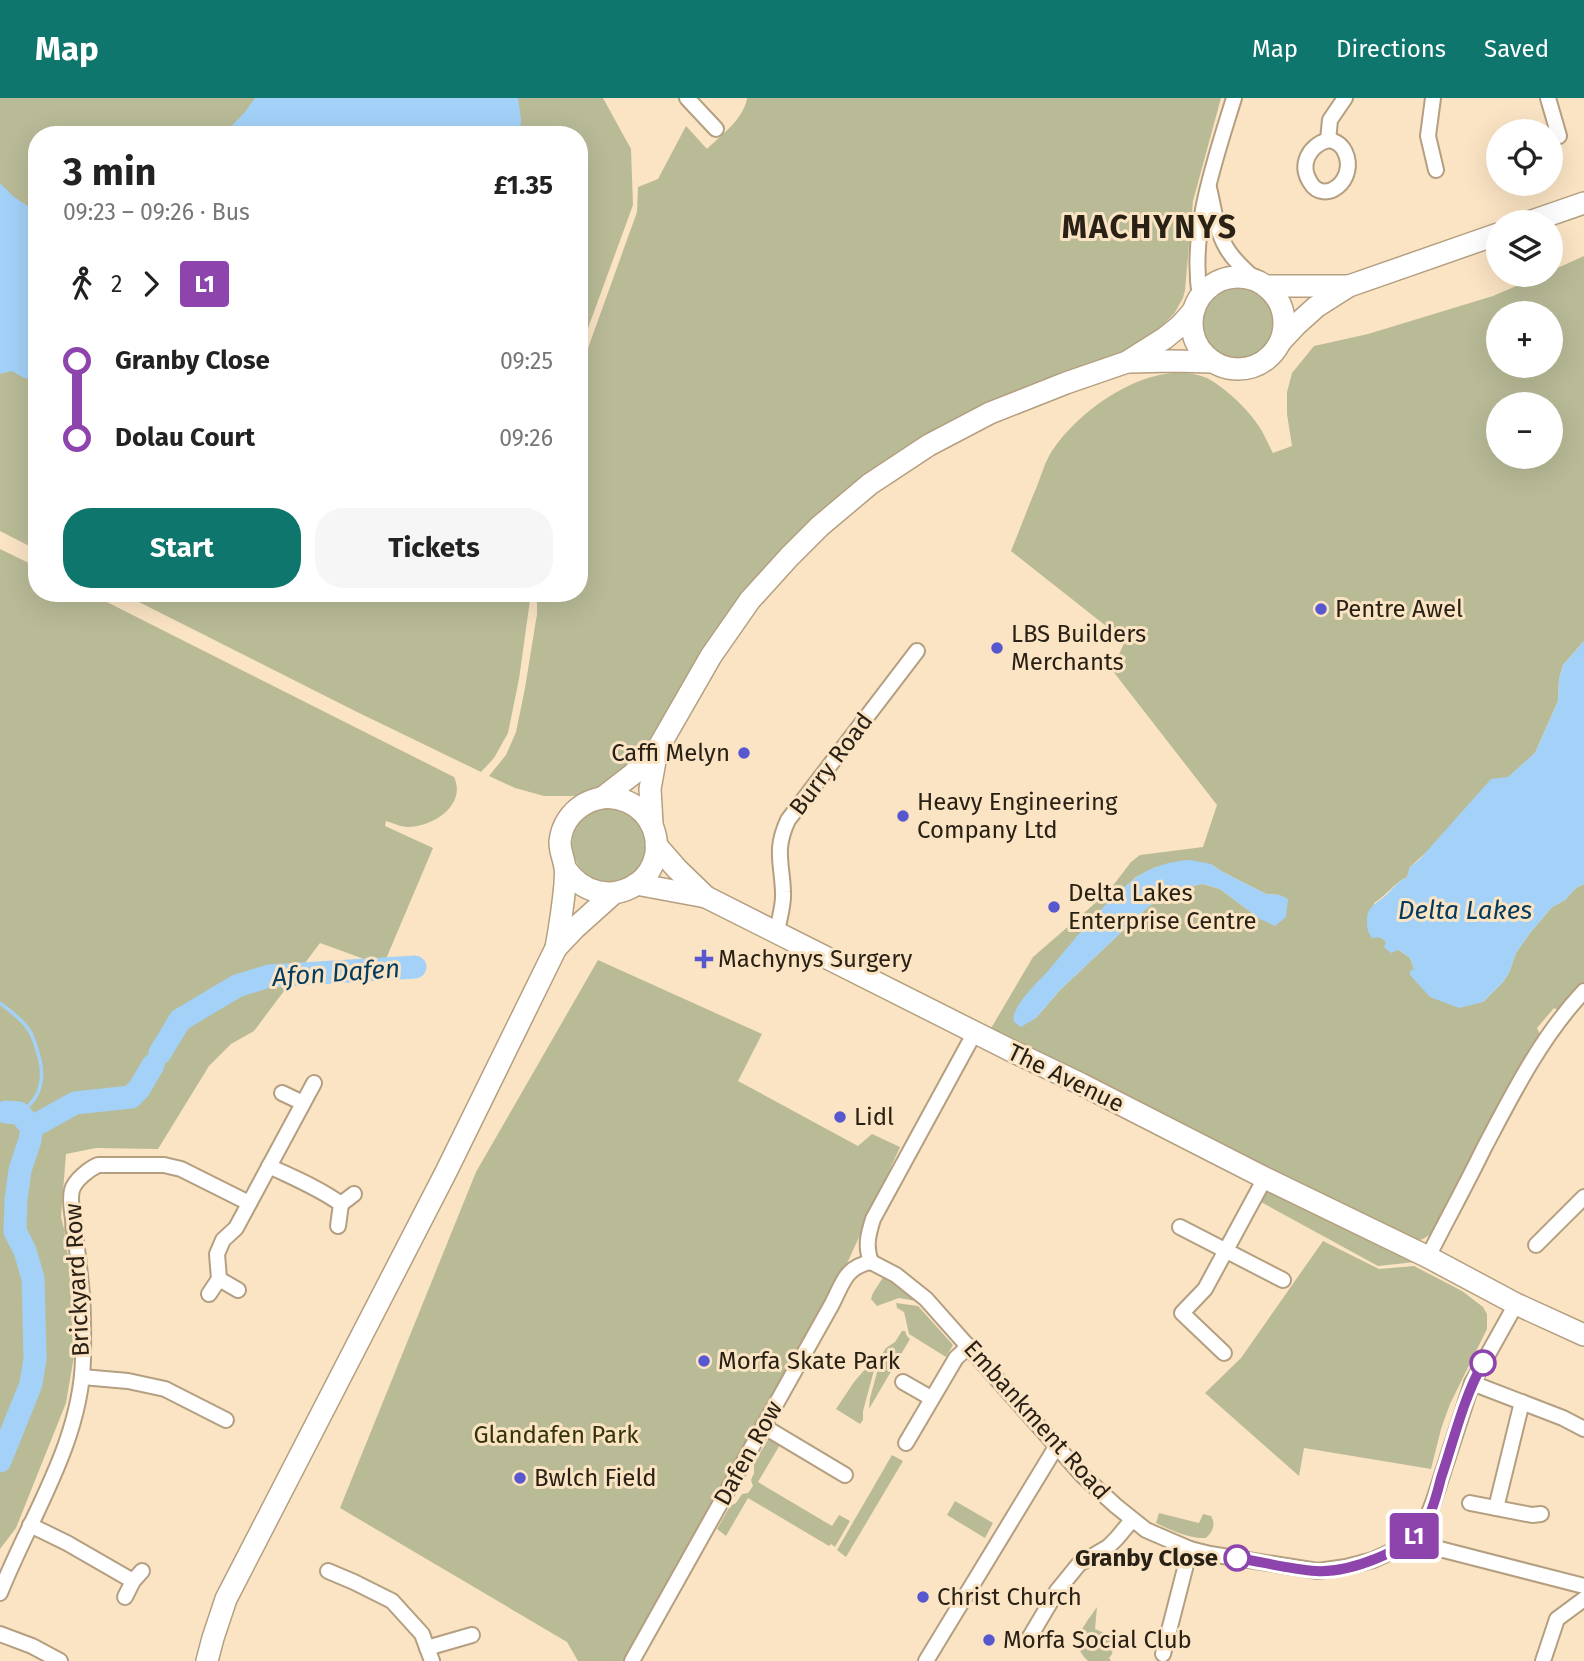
<!DOCTYPE html>
<meta charset="utf-8">
<style>
:root{--surface:#fff;--page:#f6f6f6;--text:#222;--muted:#767676;--accent:#0f766e}
body{margin:0;font-family:"Fira Sans",sans-serif;background:var(--page);color:var(--text);height:100vh;display:flex;flex-direction:column;font-size:26px;white-space:nowrap}
*{box-sizing:border-box;margin:0}
p{font-size:23px;color:var(--muted)}
.icon{flex:none;width:38px;height:38px;fill:none;stroke:currentColor;stroke-width:2;stroke-linecap:round;stroke-linejoin:round}
.map{position:relative;flex:1;overflow:hidden}
.panel{position:absolute;left:28px;top:28px;width:560px;height:476px;display:flex;flex-direction:column;background:var(--surface);border-radius:28px;box-shadow:0 7px 28px #0002}
.panel>*{flex:none}
.badge{padding:0 14px;border-radius:5px;font-size:24px;line-height:46px}
.controls{position:absolute;left:1486px;top:21px;display:grid;gap:14px}
.controls a{display:grid;place-items:center;width:77px;height:77px;border-radius:50%;background:var(--surface);box-shadow:0 7px 28px #0002;font-size:35px}
.map>.badge{position:absolute;translate:-50% -50%;box-shadow:0 0 0 4px #fff}
.legs{display:flex;align-items:center;gap:10px;height:77px;padding:0 35px;font-size:23px}
.legs p{margin-inline-start:auto}
.head{display:flex;align-items:center;justify-content:space-between;height:119px;padding:0 35px}
h1{font-size:38px;font-weight:700;line-height:52px}
.cta{display:flex;gap:14px;margin-top:auto;padding:14px 35px}
.cta a{flex:1;height:80px;border-radius:28px;background:var(--accent);color:#fff;font-size:28px;font-weight:700;line-height:80px;text-align:center}
.cta a+a{background:var(--page);color:var(--text)}
ul{padding:0 35px;list-style:none}
li{display:flex;align-items:center;gap:24px;height:77px;font-size:26px}
li i{display:grid;place-items:center;width:10px;height:100%;margin:0 9px;background:currentColor}
li i::after{content:'';width:18px;height:18px;margin:-9px;border:5px solid;border-radius:50%;background:var(--surface)}
li p{margin-inline-start:auto}
li:first-child i{background:linear-gradient(#0000 50%,currentColor 0)}
li:last-child i{background:linear-gradient(currentColor 50%,#0000 0)}
header{display:flex;align-items:center;gap:42px;box-sizing:border-box;height:98px;padding:0 35px;background:var(--accent);color:#fff}
header strong{font-size:33px}
nav{display:flex;gap:38px;margin-inline-start:auto;font-size:24px}
.map>svg:first-child{display:block}
.green{fill:#b9bb97;fill-rule:evenodd}
.water{fill:#a3d1f7}
.lines{fill:none;stroke-linecap:round;stroke-linejoin:round}
.stream{stroke:#a3d1f7;stroke-width:3.5}
.river{stroke:#a3d1f7;stroke-width:23}
.street-casing{stroke:#b49f80;stroke-width:18}
.secondary-casing{stroke:#b49f80;stroke-width:24}
.street{stroke:#fff;stroke-width:14}
.secondary{stroke:#fff;stroke-width:21}
.line-1-casing{stroke:#fff;stroke-width:16}
.line-1{stroke:#8e44ad;stroke-width:10}
.poi-dot{fill:#5757cf;stroke:#fbe4c4;stroke-width:2.5}
.stop-1-dot{fill:#fff;stroke:#8e44ad;stroke-width:3.5}
.labels{text-anchor:middle;dominant-baseline:central;stroke-width:6;stroke-linejoin:round;paint-order:stroke}
.poi-label{font-size:24px;fill:#292115;stroke:#fbe4c4;text-anchor:start}
.street-label{font-size:24px;fill:#292115;stroke:#fbe4c4}
.park-label{font-size:24px;fill:#333408;stroke:#fbe4c4}
.stop-label{font-size:24px;font-weight:bold;fill:#292115;stroke:#fbe4c4;text-anchor:end}
.water-label{font-size:26px;font-style:italic;fill:#023b5f;stroke:#fbe4c4}
.district-label{font-size:32px;font-weight:bold;letter-spacing:2px;fill:#292115;stroke:#fbe4c4}
</style>
<header>
<strong>Map</strong>
<nav><a>Map</a><a>Directions</a><a>Saved</a></nav>
</header>
<div class="map">
<svg width="1584" height="1563" viewBox="0 0 1584 1563">
<rect width="100%" height="100%" fill="#fbe4c4"/>
<g class="green">
<polygon points="0,0 603,0 631,51 633,107 579,255 579,37 37,37 37,452 0,433"/>
<path d="M747 0H1221L1193 103 1185 192 1183 200 1174 216 1145 244 1089 267 842 398 640 660 592 695 575 698H544L515 690 489 678 506 657 516 634 525 590 537 516V495H579V270L583 264 637 114 638 89 658 81 686 28 707 51C721 37 744 21 747 0Z"/>
<path d="M1584 158V543L1563 567 1559 581 1558 603 1535 655 1410 769 1407 779C1394 785 1386 798 1374 805L1380 839 1410 860 1414 871 1483 904 1503 884 1509 875 1516 855 1530 835 1552 809 1565 802 1576 790 1584 786V886L1559 913 1554 910 1537 930 1540 936 1504 994 1434 1134 1423 1141 1412 1144 990 932 1033 859 1108 794 1131 764 1140 757 1203 749 1217 707 1112 572 1125 543 1011 453C1020 431 1028 409 1037 388 1041 378 1044 367 1049 358 1075 313 1153 257 1207 280 1223 288 1248 311 1258 327 1264 335 1268 346 1273 355L1292 348 1287 316V294L1292 275 1314 248 1368 236 1493 198 1542 177H1550L1551 173ZM1498 215H1550V268H1498ZM1498 306H1550V359H1498ZM1211 766 1221 773 1266 796 1280 797 1260 821 1220 791 1203 786 1181 790 1149 808 1060 892 1036 920 1115 798 1136 779 1156 769Z"/>
<circle cx="1239" cy="224" r="40"/>
<path d="M0 451 37 469V495H89L454 679C467 707 433 729 408 729 401 729 393 725 386 723L385 728 433 750 383 868 320 845 254 933 231 946 209 968 158 1051 96 1050 66 1056 61 1119 64 1131 65 1114 74 1168H73L64 1132 69 1164 74 1258 66 1305 16 1430 0 1451Z"/>
<polygon points="121,495 531,495 519,581 508,635 494,660 481,674 355,613"/>
<circle cx="609" cy="747" r="37"/>
<polygon points="598,862 762,936 738,983 858,1048 872,1036 900,1049 835,1192 628,1563 578,1563 567,1544 340,1410 476,1074"/>
<polygon points="1267,1092 1415,1164 1378,1168 1261,1104"/>
<polygon points="1323,1143 1379,1171 1414,1168 1462,1193 1483,1209 1487,1216 1487,1231 1450,1306 1441,1331 1431,1371 1304,1350 1299,1378 1205,1295 1241,1260"/>
<polygon points="884,1178 905,1191 916,1203 899,1200 877,1208 871,1201 873,1195"/>
<polygon points="896,1205 918,1208 953,1247 946,1259 909,1236 904,1214 897,1210"/>
<polygon points="902,1233 905,1233 907,1238 910,1241 869,1311 870,1300 882,1256 886,1250 895,1244"/>
<polygon points="873,1262 876,1265 863,1313 863,1322 860,1326 836,1311 854,1284"/>
<polygon points="769,1340 772,1340 781,1345 758,1384 832,1428 839,1417 850,1423 835,1449 831,1446 829,1448 748,1400 726,1438 717,1431 730,1408 736,1405 742,1396 748,1395 753,1388 751,1382 754,1375 754,1365"/>
<polygon points="892,1357 903,1363 846,1459 837,1452"/>
<polygon points="955,1403 993,1425 985,1440 947,1417"/>
<path d="M1159 1415 1199 1425 1203 1416 1211 1418C1216 1426 1213 1434 1206 1440 1189 1441 1171 1432 1156 1425Z"/>
<path d="M1097 1509 1095 1531 1109 1537 1114 1544 1112 1556 1109 1560 1111 1563H1088C1067 1544 1085 1527 1097 1509Z"/>
</g>
<g class="water">
<polygon points="255,0 518,0 521,21 520,35 520,37 223,37 245,14"/>
<polygon points="0,85 14,99 37,114 37,282 24,280 12,273 0,276"/>
<path d="M1584 543V786L1576 790 1565 802 1552 809 1530 835 1516 855 1509 875 1503 884 1483 904 1459 910 1430 899 1410 877V873L1414 871 1410 860 1399 852 1391 855 1384 849 1386 844C1382 839 1378 839 1372 840 1368 834 1367 831 1367 824 1366 809 1376 806 1385 798 1393 791 1397 784 1407 779L1410 769 1419 762 1491 681 1508 679 1535 655 1558 603 1559 581 1563 567Z"/>
<path d="M1190 762 1211 766 1221 773 1266 796 1280 797 1288 801 1286 819 1275 828 1260 821 1220 791 1203 786 1181 790 1149 808 1060 892 1036 920 1021 929 1014 924C1013 919 1013 919 1015 914 1022 898 1037 885 1049 872 1074 842 1103 805 1134 781 1150 769 1170 763 1190 762Z"/>
</g>
<g class="lines">
<path class="stream" d="M0 905C10 913 22 921 29 932 33 938 35 945 37 952 46 978 43 1000 19 1015"/>
<g class="river">
<polyline points="160,955 180,922 237,888 269,878 415,869"/>
<polyline points="6,1014 19,1015 32,1029 75,1005 131,999 139,991 153,967"/>
<polyline points="0,1363 31,1286 35,1260 33,1180 25,1153 15,1133 16,1102 20,1072 30,1042 32,1029"/>
</g>
<defs>
<g id="street">
<polyline points="687,0 716,31"/>
<polyline points="1433,0 1428,38 1436,72"/>
<polyline points="1548,0 1559,38"/>
<path d="M1328 42C1336 43 1341 46 1345 54 1358 82 1324 108 1310 84 1299 66 1309 48 1328 42Z"/>
<polyline points="1328,42 1330,22 1345,0"/>
<path d="M1209 90C1214 110 1216 132 1226 149 1233 162 1245 172 1256 182"/>
<path d="M1200 199C1189 134 1215 62 1234 0"/>
<path d="M777 834C779 821 784 807 783 794 782 764 774 752 788 722L917 553"/>
<polyline points="282,995 303,1005"/>
<path d="M269 1068C294 1080 319 1090 341 1106L354 1096"/>
<polyline points="338,1128 341,1106"/>
<polyline points="1180,1129 1283,1182"/>
<polyline points="1536,1147 1584,1099"/>
<path d="M1428 1159C1446 1123 1466 1087 1484 1050 1513 995 1541 939 1584 893"/>
<polyline points="871,1164 896,1177 926,1201 1082,1377 1116,1408 1146,1432 1190,1451 1210,1456 1318,1473 1346,1469 1373,1462 1397,1451 1414,1438 1425,1425 1434,1402 1472,1285 1516,1206"/>
<path d="M871 1164C865 1148 868 1137 873 1121L975 934"/>
<polyline points="219,1181 238,1192"/>
<polyline points="209,1196 219,1181 217,1156 223,1142 236,1130 314,985"/>
<polyline points="1224,1255 1182,1215 1205,1191 1265,1080"/>
<polyline points="82,1279 128,1283 165,1291 226,1322"/>
<polyline points="903,1284 931,1300"/>
<polyline points="1472,1285 1563,1320 1584,1331"/>
<polyline points="763,1328 845,1377"/>
<polyline points="906,1345 956,1260 969,1248"/>
<polyline points="1470,1405 1532,1417 1541,1416"/>
<polyline points="1496,1410 1522,1304"/>
<polyline points="30,1427 67,1445 133,1483"/>
<polyline points="1414,1438 1428,1448 1584,1488"/>
<polyline points="328,1473 354,1484 392,1503 422,1536 432,1563"/>
<path d="M0 1495C30 1419 81 1345 83 1261 83 1237 84 1211 81 1187 79 1167 77 1148 74 1129 73 1117 69 1103 72 1092 75 1082 89 1071 98 1067H164L181 1071 249 1105"/>
<polyline points="125,1499 133,1483 142,1473"/>
<polyline points="0,1536 32,1548 60,1563"/>
<polyline points="1028,1542 1057,1493 1079,1466 1108,1449 1117,1440 1132,1422"/>
<polyline points="427,1550 472,1537"/>
<polyline points="1163,1556 1190,1451"/>
<path d="M632 1563 832 1206C843 1185 845 1169 871 1164"/>
<polyline points="926,1563 1056,1349"/>
<polyline points="1543,1563 1557,1521 1584,1501"/>
</g>
<g id="secondary">
<polyline points="1529,124 1584,105"/>
<circle cx="1238" cy="225" r="46"/>
<polyline points="1266,188 1347,188"/>
<polyline points="1281,243 1296,227 1316,209 1349,188 1498,136"/>
<polyline points="1129,264 1172,263 1214,264"/>
<polyline points="602,700 633,676 657,652 711,558 750,502 789,459 820,428 870,386 929,347 990,315 1066,285 1127,264 1165,240 1181,227 1194,212"/>
<polyline points="652,726 650,691 657,652"/>
<polyline points="656,747 677,771 706,799"/>
<polyline points="636,786 706,799 1012,953 1081,986 1265,1080 1428,1159 1516,1206 1584,1237"/>
<polyline points="556,850 575,830 614,795"/>
<path d="M207 1563 213 1540 226 1501 446 1074 556 850C560 828 563 808 565 786 565 781 566 774 565 770 564 760 560 755 560 744 563 711 598 690 628 704 639 709 648 718 653 730 673 783 602 823 565 770"/>
</g>
</defs>
<use href="#street" class="street-casing"/>
<use href="#secondary" class="secondary-casing"/>
<use href="#street" class="street"/>
<use href="#secondary" class="secondary"/>
</g>
<g class="lines">
<defs>
<path id="line-1" d="M1237 1460C1263 1464 1289 1471 1316 1473 1348 1475 1407 1454 1425 1426 1433 1413 1437 1395 1441 1380 1454 1342 1463 1301 1483 1265"/>
</defs>
<use href="#line-1" class="line-1-casing"/>
<use href="#line-1" class="line-1"/>
</g>
<g class="poi-dot">
<circle cx="1321" cy="511" r="7"/>
<circle cx="997" cy="550" r="7"/>
<circle cx="744" cy="655" r="7"/>
<circle cx="903" cy="718" r="7"/>
<circle cx="1054" cy="809" r="7"/>
<path d="M700.5 850.5h7v7h7v7h-7v7h-7v-7h-7v-7h7z"/>
<circle cx="840" cy="1019" r="7"/>
<circle cx="704" cy="1263" r="7"/>
<circle cx="520" cy="1380" r="7"/>
<circle cx="923" cy="1499" r="7"/>
<circle cx="989" cy="1542" r="7"/>
</g>
<g class="stop-1-dot">
<circle cx="1483" cy="1265" r="12"/>
<circle cx="1237" cy="1460" r="12"/>
</g>
<g class="labels">
<g class="poi-label">
<text x="1335" y="511">Pentre Awel</text>
<text x="1011" y="536">LBS Builders<tspan x="1011" dy="28">Merchants</tspan></text>
<text x="730" y="655" text-anchor="end">Caffi Melyn</text>
<text x="917" y="704">Heavy Engineering<tspan x="917" dy="28">Company Ltd</tspan></text>
<text x="1068" y="795">Delta Lakes<tspan x="1068" dy="28">Enterprise Centre</tspan></text>
<text x="718" y="861">Machynys Surgery</text>
<text x="854" y="1019">Lidl</text>
<text x="718" y="1263">Morfa Skate Park</text>
<text x="534" y="1380">Bwlch Field</text>
<text x="937" y="1499">Christ Church</text>
<text x="1003" y="1542">Morfa Social Club</text>
</g>
<g class="street-label">
<text transform="translate(831 666) rotate(-53)">Burry Road</text>
<text transform="translate(1066 980) rotate(26)">The Avenue</text>
<text transform="translate(77 1182) rotate(-93)">Brickyard Row</text>
<text transform="translate(1037 1322) rotate(48)">Embankment Road</text>
<text transform="translate(748 1355) rotate(-61)">Dafen Row</text>
</g>
<g class="park-label">
<text x="556" y="1337">Glandafen Park</text>
</g>
<g class="stop-label">
<text x="1218" y="1460">Granby Close</text>
</g>
<g class="water-label">
<text x="1465" y="812">Delta Lakes</text>
<text transform="translate(336 875) rotate(-4)">Afon Dafen</text>
</g>
<g class="district-label">
<text x="1150" y="129">MACHYNYS</text>
</g>
</g>
</svg>
<div class="controls">
<a><svg class="icon" aria-label="locate" viewBox="0 0 24 24"><circle cx="12" cy="12" r="6"/><path d="M12 2v4M12 18v4M2 12h4M18 12h4"/></svg></a>
<a><svg class="icon" aria-label="layers" viewBox="0 0 24 24"><path d="M12 4l9 5-9 5-9-5zM3 14l9 5 9-5"/></svg></a>
<a>+</a>
<a>−</a>
</div>
<b class="badge" style="left:1414px;top:1438px;background:#8e44ad;color:#fff">L1</b>
<section class="panel">
<div class="head"><div><h1>3 min</h1><p>09:23 – 09:26 · Bus</p></div><b>£1.35</b></div>
<div class="legs"><svg class="icon" aria-label="walk" viewBox="0 0 24 24"><circle cx="13" cy="4" r="2"/><path d="M13 8l-2 6 4 7M11 14l-3 7M7 12l3-4h3l4 4"/></svg>2<svg class="icon" aria-label="forward" viewBox="0 0 24 24"><path d="M9 5l7 7-7 7"/></svg><b class="badge" style="background:#8e44ad;color:#fff">L1</b></div>
<ul>
<li><i style="color:#8e44ad"></i><b>Granby Close</b><p>09:25</p></li>
<li><i style="color:#8e44ad"></i><b>Dolau Court</b><p>09:26</p></li>
</ul>
<div class="cta"><a>Start</a><a>Tickets</a></div>
</section>
</div>
